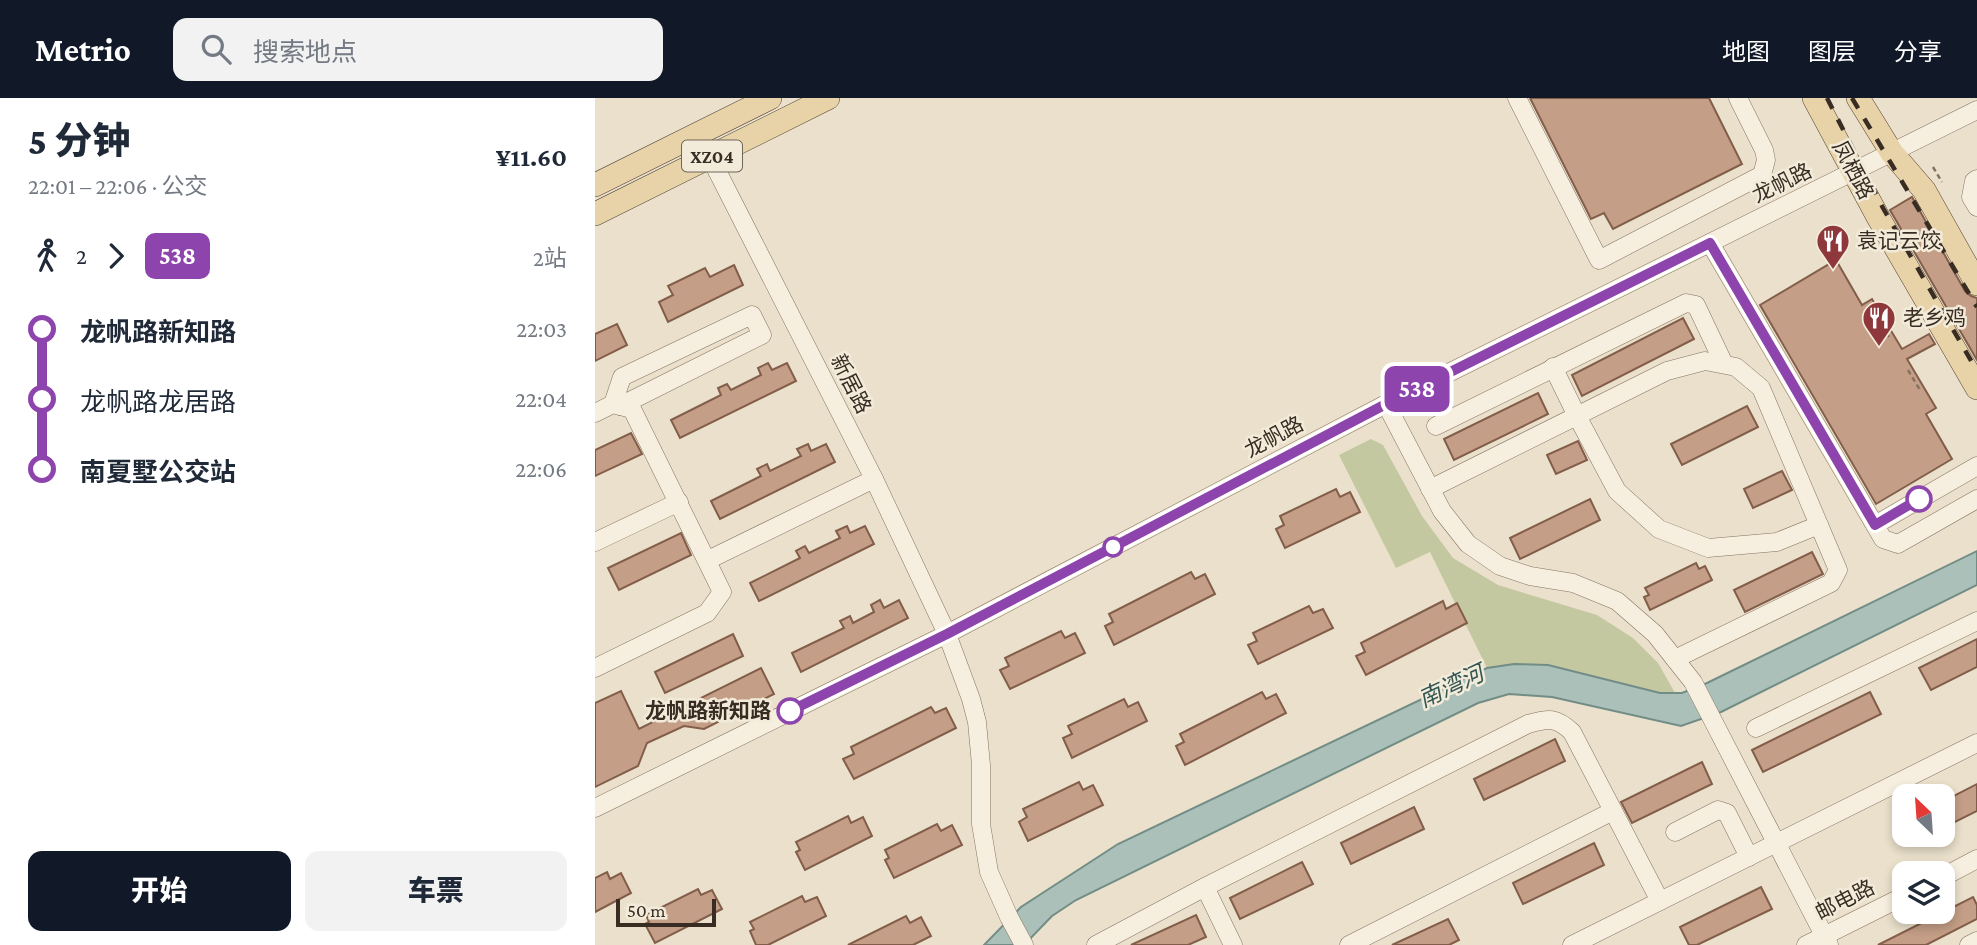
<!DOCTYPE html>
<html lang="zh">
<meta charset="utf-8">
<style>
:root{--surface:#fff;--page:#f2f2f3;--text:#1f2937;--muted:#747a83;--accent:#111827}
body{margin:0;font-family:"Crimson Pro","Noto Sans SC",serif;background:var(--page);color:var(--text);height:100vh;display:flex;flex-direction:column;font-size:26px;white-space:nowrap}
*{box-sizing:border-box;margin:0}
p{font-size:23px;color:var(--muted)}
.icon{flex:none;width:38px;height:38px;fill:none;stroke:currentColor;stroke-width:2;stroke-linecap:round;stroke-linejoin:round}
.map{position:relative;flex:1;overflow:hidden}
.panel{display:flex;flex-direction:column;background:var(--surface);width:595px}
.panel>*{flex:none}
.badge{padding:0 14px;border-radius:10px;font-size:24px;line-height:46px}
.needle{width:46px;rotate:335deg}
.controls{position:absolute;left:1297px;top:686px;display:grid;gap:14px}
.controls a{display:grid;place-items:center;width:63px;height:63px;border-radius:14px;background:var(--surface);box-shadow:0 4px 10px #0003;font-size:35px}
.scale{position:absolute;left:21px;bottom:18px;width:100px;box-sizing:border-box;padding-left:7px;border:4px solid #382c23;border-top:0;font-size:19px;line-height:24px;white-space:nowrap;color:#382c23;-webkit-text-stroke:5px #f3ebda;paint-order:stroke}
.map>.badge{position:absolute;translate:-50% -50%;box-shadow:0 0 0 4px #fff}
.legs{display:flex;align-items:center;gap:10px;height:77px;padding:0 28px;font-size:23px}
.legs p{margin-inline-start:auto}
.overview{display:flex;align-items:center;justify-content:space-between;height:119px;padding:0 28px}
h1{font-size:38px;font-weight:800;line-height:52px}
.cta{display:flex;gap:14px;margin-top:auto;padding:14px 28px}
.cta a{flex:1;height:80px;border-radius:14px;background:var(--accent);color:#fff;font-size:28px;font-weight:800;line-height:80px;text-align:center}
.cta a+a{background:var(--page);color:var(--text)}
ul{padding:0 28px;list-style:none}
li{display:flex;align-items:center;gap:24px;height:70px;font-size:26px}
li i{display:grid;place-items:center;width:10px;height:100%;margin:0 9px;background:currentColor}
li i::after{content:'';width:18px;height:18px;margin:-9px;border:5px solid;border-radius:50%;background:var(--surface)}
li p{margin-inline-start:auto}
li:first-child i{background:linear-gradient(#0000 50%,currentColor 0)}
li:last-child i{background:linear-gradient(currentColor 50%,#0000 0)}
header{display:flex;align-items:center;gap:42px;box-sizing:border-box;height:98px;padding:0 35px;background:var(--accent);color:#fff}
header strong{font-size:33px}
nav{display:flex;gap:38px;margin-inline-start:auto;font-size:24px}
.search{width:490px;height:63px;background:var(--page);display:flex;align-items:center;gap:18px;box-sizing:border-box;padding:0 24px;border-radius:14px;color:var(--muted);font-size:26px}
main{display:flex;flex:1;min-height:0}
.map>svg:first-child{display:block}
.green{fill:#c4c8a0}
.water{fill:#abc0b9;stroke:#728d86;stroke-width:2}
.building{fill:#c49e86;stroke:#825e4a;stroke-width:2}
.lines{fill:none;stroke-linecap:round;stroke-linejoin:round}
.minor-casing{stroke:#867361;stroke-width:19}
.major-casing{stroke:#544234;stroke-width:24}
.path{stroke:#867361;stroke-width:2.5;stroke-dasharray:5 3.5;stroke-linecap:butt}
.minor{stroke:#f6eede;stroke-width:18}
.major{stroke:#e8d2a8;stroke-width:23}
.rail{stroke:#382c23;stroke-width:4.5;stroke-dasharray:12 12;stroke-linecap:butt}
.line-1-casing{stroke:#fff;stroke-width:16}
.line-1{stroke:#8e44ad;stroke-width:10}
.stop-1-dot{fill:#fff;stroke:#8e44ad;stroke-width:3.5}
.labels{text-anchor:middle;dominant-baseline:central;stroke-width:5;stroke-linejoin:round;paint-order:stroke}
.shield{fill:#f3ebda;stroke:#70655a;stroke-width:2}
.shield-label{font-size:19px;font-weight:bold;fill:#382c23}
.street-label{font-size:21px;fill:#382c23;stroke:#f3ebda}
.poi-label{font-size:21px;fill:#382c23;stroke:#f3ebda;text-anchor:start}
.stop-label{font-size:21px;font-weight:bold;fill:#382c23;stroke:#f3ebda;text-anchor:end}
.water-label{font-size:23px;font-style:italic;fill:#345653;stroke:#f3ebda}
</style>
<header>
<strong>Metrio</strong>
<div class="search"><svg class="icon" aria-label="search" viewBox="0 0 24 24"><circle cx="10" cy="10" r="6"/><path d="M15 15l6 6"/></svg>搜索地点</div>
<nav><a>地图</a><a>图层</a><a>分享</a></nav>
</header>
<main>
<section class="panel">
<div class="overview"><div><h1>5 分钟</h1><p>22:01 – 22:06 · 公交</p></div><b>¥11.60</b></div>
<div class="legs"><svg class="icon" aria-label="walk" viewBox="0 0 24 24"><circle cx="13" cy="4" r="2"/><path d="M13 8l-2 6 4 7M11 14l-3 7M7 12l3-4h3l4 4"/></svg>2<svg class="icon" aria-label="forward" viewBox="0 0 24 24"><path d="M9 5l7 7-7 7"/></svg><b class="badge" style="background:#8e44ad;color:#fff">538</b><p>2站</p></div>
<ul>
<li><i style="color:#8e44ad"></i><b>龙帆路新知路</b><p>22:03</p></li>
<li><i style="color:#8e44ad"></i><span>龙帆路龙居路</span><p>22:04</p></li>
<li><i style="color:#8e44ad"></i><b>南夏墅公交站</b><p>22:06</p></li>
</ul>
<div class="cta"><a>开始</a><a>车票</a></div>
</section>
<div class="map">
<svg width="1382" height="847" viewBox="0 0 1382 847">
<rect width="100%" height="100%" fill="#eae0cb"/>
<polygon class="green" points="776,341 788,347 827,418 858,460 903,487 1002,517 1038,540 1063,565 1080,595 1065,595 919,566 892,570 835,454 801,470 744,357"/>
<polygon class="water" points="1382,453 1382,487 1126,614 1086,628 957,599 914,596 883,605 481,802 457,818 429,847 389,847 426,809 523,746 892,570 919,566 953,567 1065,595 1087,595 1112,585"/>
<g class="building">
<polygon points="935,0 1114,0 1147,66 1018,131 1009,115 996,121"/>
<polygon points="1317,99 1370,193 1376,198 1382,200 1382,262 1295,112"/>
<polygon points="1241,162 1267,207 1277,201 1307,251 1334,236 1340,246 1312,261 1341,310 1331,316 1357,361 1281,406 1165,207"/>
<polygon points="139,167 148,187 73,224 64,204 78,197 73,188 110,170 115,179"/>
<polygon points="1088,220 1099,241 987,298 977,277"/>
<polygon points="22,226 32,247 0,263 0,236"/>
<polygon points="173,265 177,272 192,265 201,283 85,340 76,322 126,297 123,290 132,286 136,292 166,277 163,270"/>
<polygon points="943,295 953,316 859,362 849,341"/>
<polygon points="1152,308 1163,329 1087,367 1076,346"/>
<polygon points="36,335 47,356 0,378 0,352"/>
<polygon points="983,343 992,362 961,376 952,357"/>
<polygon points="213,346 216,353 231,346 240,364 125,421 116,403 166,378 162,371 172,366 175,373 206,358 202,351"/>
<polygon points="1187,373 1197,392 1158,410 1149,391"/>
<polygon points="741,391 745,399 755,394 765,414 690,450 681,431 689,427 685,418"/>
<polygon points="995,401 1005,422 925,461 915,440"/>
<polygon points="252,428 255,435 270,428 279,446 164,503 155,485 205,460 201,453 210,448 214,455 245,440 241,433"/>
<polygon points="86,435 96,457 24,492 13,470"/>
<polygon points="1217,454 1228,476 1150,514 1139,492"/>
<polygon points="1101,465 1104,471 1110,468 1117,482 1055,512 1049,499 1054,497 1050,490"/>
<polygon points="596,474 600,481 610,476 620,496 519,547 510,528 518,524 514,516"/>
<polygon points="285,502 289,510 304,502 313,520 206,574 197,555 249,530 245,523 255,518 258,525 279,514 276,507"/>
<polygon points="848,503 851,511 862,505 872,525 771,577 761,558 770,554 766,545"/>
<polygon points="714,508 718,515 728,511 738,530 663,566 653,547 662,543 658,535"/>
<polygon points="466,533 470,540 480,535 490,555 415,591 405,572 414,568 410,560"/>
<polygon points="138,536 148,558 70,595 60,574"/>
<polygon points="1382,541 1382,569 1336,592 1324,570"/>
<polygon points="166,570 179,596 109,631 89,628 52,645 43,668 0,689 0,605 26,593 44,631"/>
<polygon points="667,594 671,601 681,596 691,615 590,667 581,648 589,644 585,636"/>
<polygon points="1275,594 1286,616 1168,674 1157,652"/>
<polygon points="529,601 533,609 543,604 552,623 477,660 468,640 477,636 473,628"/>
<polygon points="336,609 340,615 351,610 361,630 259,681 248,661 259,656 256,649"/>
<polygon points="960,641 970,663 889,702 879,681"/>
<polygon points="1107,664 1117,686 1037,725 1026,704"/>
<polygon points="484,684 488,692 498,687 508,707 433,743 424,724 432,719 428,711"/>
<polygon points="1382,686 1382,713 1354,727 1348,714 1348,711 1352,709 1349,703"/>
<polygon points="819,709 829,731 756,766 746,745"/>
<polygon points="253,718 256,725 268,719 277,738 210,772 201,754 205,752 201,744"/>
<polygon points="342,726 346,733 357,727 367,747 299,780 290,762 294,760 290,752"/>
<polygon points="999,745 1009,767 928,806 918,785"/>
<polygon points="707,764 718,786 645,821 635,800"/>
<polygon points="12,774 15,781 26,775 36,795 0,814 0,780"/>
<polygon points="1166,789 1177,811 1102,847 1094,847 1085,829"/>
<polygon points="103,791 106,797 117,792 127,811 60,845 50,826 54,824 51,817"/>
<polygon points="207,798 210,804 222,799 231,818 173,847 161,847 155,833 159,831 155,824"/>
<polygon points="1378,799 1382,807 1382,821 1331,847 1283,847"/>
<polygon points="601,817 611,839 593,847 536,847"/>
<polygon points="311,818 315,825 326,819 336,838 318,847 253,847"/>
<polygon points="853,821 864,842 854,847 797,847"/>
</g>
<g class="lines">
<defs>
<g id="minor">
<polyline points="922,0 1004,162 1167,77 1171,62 1169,52 1143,0"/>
<polyline points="115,59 279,381 352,536 376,601 382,624 386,667 386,726 394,774 414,819 429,847"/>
<polyline points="1382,81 1379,83 1376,99 1382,109"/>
<polyline points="1115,145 1288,441 1303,446 1382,401"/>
<polyline points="958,269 982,318 1022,393 1064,431 1113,450 1182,444 1224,427"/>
<polyline points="18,306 27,279 157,217 167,237 25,308"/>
<polyline points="791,306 847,413 873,446 905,468 935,478 978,485 1022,503 1060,536 1098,584 1234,847"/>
<polyline points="0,315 18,306 37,311 127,494 112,515 0,570"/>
<polyline points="841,328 1091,205 1101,207 1129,266"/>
<polyline points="835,391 1072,273 1110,263 1141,269 1166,290 1243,472 1236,485 1080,561"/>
<polyline points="1280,427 1382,368"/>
<polyline points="0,444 84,404"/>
<polyline points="113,462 279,381"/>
<polyline points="1161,630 1382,523"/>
<polyline points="0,710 352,536 791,306 1382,12"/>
<polyline points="1080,734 1123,712 1132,715 1154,759"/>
<polyline points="1348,779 1382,761"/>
<polyline points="610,789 638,847"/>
<path d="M501 847 610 789 933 626C954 620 961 619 977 634L1065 803"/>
<polyline points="754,847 1018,713"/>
<polyline points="977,847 1382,645"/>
<polyline points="1211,847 1309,798"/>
<polyline points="1374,847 1382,843"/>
</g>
<g id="major">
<polyline points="1219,0 1283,119 1382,290"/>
<polyline points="1263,0 1297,55 1329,92 1382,186"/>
<polyline points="0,87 175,0"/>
<polyline points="0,116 233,0"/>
</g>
</defs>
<use href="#minor" class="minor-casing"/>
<use href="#major" class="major-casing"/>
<g class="path">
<polyline points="1338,69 1347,84"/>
<polyline points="1279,215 1294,239"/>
<polyline points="1313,272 1325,292"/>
</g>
<use href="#minor" class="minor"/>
<use href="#major" class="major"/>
<g class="rail">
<polyline points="1232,0 1288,110 1382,273"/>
<polyline points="1257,0 1382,209"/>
</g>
</g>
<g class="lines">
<defs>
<polyline id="line-1" points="195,613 352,536 791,306 1115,145 1280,427 1324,401"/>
</defs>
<use href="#line-1" class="line-1-casing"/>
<use href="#line-1" class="line-1"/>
</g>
<defs>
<symbol id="restaurant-pin" viewBox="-11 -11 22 30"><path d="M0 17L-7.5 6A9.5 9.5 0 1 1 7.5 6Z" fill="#8e383b" stroke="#f3ebda"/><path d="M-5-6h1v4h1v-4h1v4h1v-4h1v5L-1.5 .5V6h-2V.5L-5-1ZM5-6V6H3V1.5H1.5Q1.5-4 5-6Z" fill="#fff"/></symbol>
</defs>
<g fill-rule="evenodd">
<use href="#restaurant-pin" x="1219" y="124" width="38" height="52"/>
<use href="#restaurant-pin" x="1265" y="201" width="38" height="52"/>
</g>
<g class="stop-1-dot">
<circle cx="1324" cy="401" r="12"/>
<circle cx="518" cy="449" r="9"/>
<circle cx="195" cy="613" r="12"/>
</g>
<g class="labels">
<rect class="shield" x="87" y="42.5" width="60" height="31" rx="5"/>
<g class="shield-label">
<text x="117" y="58">XZ04</text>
</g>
<g class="street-label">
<text transform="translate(1258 72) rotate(62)">凤栖路</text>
<text transform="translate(1187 85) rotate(-26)">龙帆路</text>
<text transform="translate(256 286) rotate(63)">新居路</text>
<text transform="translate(679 339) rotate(-28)">龙帆路</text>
<text transform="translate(1250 802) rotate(-27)">邮电路</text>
</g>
<g class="poi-label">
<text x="1262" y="143">袁记云饺</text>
<text x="1308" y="220">老乡鸡</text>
</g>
<g class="stop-label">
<text x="176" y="613">龙帆路新知路</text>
</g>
<g class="water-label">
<text transform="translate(856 588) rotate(-25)">南湾河</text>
</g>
</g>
</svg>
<div class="controls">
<a><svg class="needle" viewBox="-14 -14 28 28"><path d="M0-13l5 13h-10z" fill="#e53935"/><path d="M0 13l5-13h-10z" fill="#747a83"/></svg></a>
<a><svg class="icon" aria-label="layers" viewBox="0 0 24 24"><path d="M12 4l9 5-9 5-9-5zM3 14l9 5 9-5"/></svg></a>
</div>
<div class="scale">50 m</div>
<b class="badge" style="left:822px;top:291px;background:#8e44ad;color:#fff">538</b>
</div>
</main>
